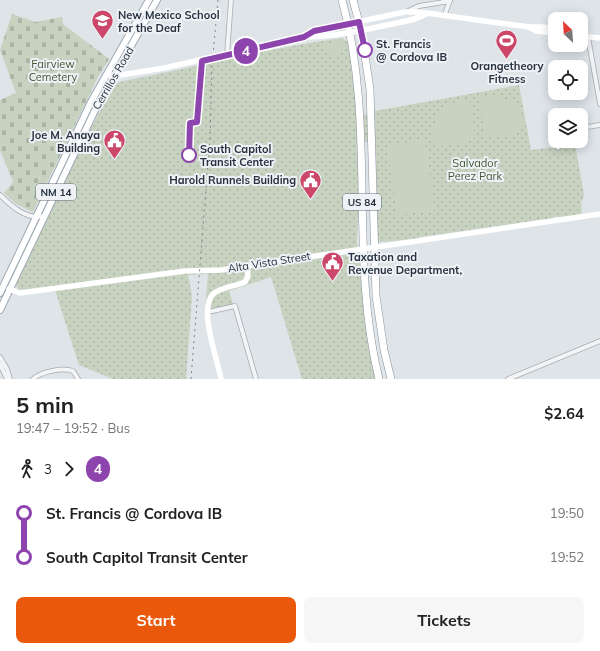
<!DOCTYPE html>
<meta charset="utf-8">
<style>
:root{--surface:#fff;--page:#f6f6f6;--text:#222;--muted:#767676;--accent:#ea580c}
body{margin:0;font-family:Mulish,sans-serif;background:var(--page);color:var(--text);height:100vh;display:flex;flex-direction:column;font-size:15px;white-space:nowrap}
*{box-sizing:border-box;margin:0}
p{font-size:13px;color:var(--muted)}
.icon{flex:none;width:22px;height:22px;fill:none;stroke:currentColor;stroke-width:2;stroke-linecap:round;stroke-linejoin:round}
.map{position:relative;height:379px;overflow:hidden}
.drawer{display:flex;flex-direction:column;background:var(--surface);flex:1}
.drawer>*{flex:none}
.badge{padding:0 8px;border-radius:13px;font-size:14px;line-height:26px}
.needle{width:26px;rotate:335deg}
.tools{position:absolute;left:548px;top:12px;display:grid;gap:8px}
.tools a{display:grid;place-items:center;width:40px;height:40px;border-radius:8px;background:var(--surface);box-shadow:0 2px 10px #0003;font-size:20px}
.map>.badge{position:absolute;translate:-50% -50%;box-shadow:0 0 0 2px #fff}
.legs{display:flex;align-items:center;gap:6px;height:44px;padding:0 16px;font-size:13px}
.legs p{margin-inline-start:auto}
.summary{display:flex;align-items:center;justify-content:space-between;height:68px;padding:0 16px}
h1{font-size:22px;font-weight:700;line-height:30px}
.cta{display:flex;gap:8px;margin-top:auto;padding:8px 16px}
.cta a{flex:1;height:46px;border-radius:8px;background:var(--accent);color:#fff;font-size:16px;font-weight:700;line-height:46px;text-align:center}
.cta a+a{background:var(--page);color:var(--text)}
ul{padding:0 16px;list-style:none}
li{display:flex;align-items:center;gap:14px;height:44px;font-size:15px}
li i{display:grid;place-items:center;width:6px;height:100%;margin:0 5px;background:currentColor}
li i::after{content:'';width:10px;height:10px;margin:-5px;border:3px solid;border-radius:50%;background:var(--surface)}
li p{margin-inline-start:auto}
li:first-child i{background:linear-gradient(#0000 50%,currentColor 0)}
li:last-child i{background:linear-gradient(currentColor 50%,#0000 0)}
.map>svg:first-child{display:block}
.cemetery{fill:url(#cemetery-stones)}
.park{fill:url(#park-dots)}
.garden{fill:#c7d2c0}
.lines{fill:none;stroke-linecap:round;stroke-linejoin:round}
.street-casing{stroke:#a4abb2;stroke-width:5.5}
.primary-casing{stroke:#9fa9b3;stroke-width:8}
.highway-casing{stroke:#87929e;stroke-width:8}
.street{stroke:#f2f4f6;stroke-width:4}
.secondary{stroke:#fff;stroke-width:5.5}
.primary{stroke:#fff;stroke-width:6}
.highway{stroke:#fff;stroke-width:7}
.rail{stroke:#798591;stroke-width:1;stroke-dasharray:2 4;stroke-linecap:butt}
.line-1-casing{stroke:#fff;stroke-width:9}
.line-1{stroke:#8e44ad;stroke-width:6}
.stop-1-dot{fill:#fff;stroke:#8e44ad;stroke-width:2}
.labels{text-anchor:middle;dominant-baseline:central;stroke-width:4;stroke-linejoin:round;paint-order:stroke}
.shield{fill:#eef2f6;stroke:#636c76;stroke-width:1}
.shield-label{font-size:10px;font-weight:bold;fill:#28333f}
.poi-label{font-size:11px;font-weight:bold;fill:#28333f;stroke:#eef2f6;text-anchor:start}
.stop-label{font-size:11px;font-weight:bold;fill:#28333f;stroke:#eef2f6;text-anchor:start}
.park-label{font-size:11px;fill:#415a36;stroke:#eef2f6}
.street-label{font-size:11px;fill:#28333f;stroke:#eef2f6}
</style>
<div class="map">
<svg width="600" height="379" viewBox="0 0 600 379">
<defs>
<pattern id="cemetery-stones" width="16" height="16" patternUnits="userSpaceOnUse"><rect width="16" height="16" fill="#c7d2c0"/><path d="M2 7V4a2 2 0 0 1 4 0v3zM10 15v-3a2 2 0 0 1 4 0v3z" fill="#abb5a6"/></pattern>
<pattern id="park-dots" width="8" height="8" patternUnits="userSpaceOnUse"><rect width="8" height="8" fill="#c7d2c0"/><path d="M2 2h.1M6 6h.1" fill="none" stroke="#abb5a6" stroke-width="1.8" stroke-linecap="round"/></pattern>
</defs>
<rect width="100%" height="100%" fill="#dfe4e8"/>
<polygon class="cemetery" points="12,14 36,22 62,17 63,24 109,59 98,77 33,212 16,204 4,193 13,182 0,150 0,100 16,93 0,50"/>
<path class="park" d="M342 38 349 43 358 117 375 111 519 85 531 150 563 146 566 142 575 144 584 195 581 203 582 213 577 216 554 217 552 219H546L420 237 417 239 379 242 378 241 374 140 359 143V191L357 242 377 379H302L271 277 229 291 233 304 205 312 208 274 188 275 192 296 186 379H113L79 365 54 287 18 290 16 285 61 188 112 87 119 82C194 68 267 48 342 38Z"/>
<g class="garden">
<polygon points="340,41 344,44 345,49 336,60 331,56 333,53 325,47 325,44"/>
<path d="M492 96C514 99 523 106 525 128L509 135 490 138 484 133 480 98Z"/>
<path d="M470 100 475 137 471 141 435 147C429 132 436 111 451 104 457 101 463 100 470 100Z"/>
<polygon points="425,140 435,210 397,215 387,145"/>
</g>
<g class="lines">
<defs>
<g id="street">
<polyline points="406,12 419,6 450,1"/>
<polyline points="445,14 450,0"/>
<polyline points="588,37 600,104"/>
<polyline points="227,55 231,0"/>
<polyline points="581,128 600,125"/>
<polyline points="558,148 562,141"/>
<path d="M0 195C12 207 27 220 44 216"/>
<polyline points="208,312 235,306 256,379"/>
<polyline points="0,357 7,369 10,379"/>
<polyline points="0,364 7,379"/>
<path d="M33 379C41 372 62 367 73 371L78 379"/>
<polyline points="508,379 600,341"/>
</g>
<g id="primary">
<polyline points="0,293 91,102 149,0"/>
<polyline points="0,310 97,106 157,0"/>
</g>
<g id="highway">
<path d="M342 0C377 124 348 254 379 379"/>
<polyline points="353,0 361,30 370,89 376,296 384,350 391,379"/>
</g>
</defs>
<use href="#street" class="street-casing"/>
<use href="#primary" class="primary-casing"/>
<use href="#highway" class="highway-casing"/>
<use href="#street" class="street"/>
<g class="secondary">
<polyline points="529,27 536,31 555,33"/>
<polyline points="581,36 600,38"/>
<polyline points="304,37 314,31 405,12 419,12 529,27 543,27 555,30"/>
<path d="M107 75H121L164 68 304 37C332 37 360 31 387 25 400 22 414 21 426 14"/>
<polyline points="9,289 20,293 185,271 221,270 600,214"/>
<path d="M221 379C218 360 198 310 213 294 221 287 236 286 245 282L248 276 247 266"/>
</g>
<use href="#primary" class="primary"/>
<use href="#highway" class="highway"/>
<polyline class="rail" points="191,379 210,139 212,66 218,0"/>
</g>
<g class="lines">
<defs>
<polyline id="line-1" points="189,155 190,123 197,122 202,61 304,37 314,31 359,22 365,50"/>
</defs>
<use href="#line-1" class="line-1-casing"/>
<use href="#line-1" class="line-1"/>
</g>
<defs>
<symbol id="school-pin" viewBox="-11 -11 22 30"><path d="M0 17L-7.5 6A9.5 9.5 0 1 1 7.5 6Z" fill="#cb4668" stroke="#eef2f6"/><path d="M0-5L7-2L0 1L-7-2ZM-4 1L0 2.5L4 1V4Q0 6-4 4Z" fill="#fff"/></symbol>
<symbol id="stadium-pin" viewBox="-11 -11 22 30"><path d="M0 17L-7.5 6A9.5 9.5 0 1 1 7.5 6Z" fill="#cb4668" stroke="#eef2f6"/><path d="M0-5a6.5 5 0 1 0 0 10a6.5 5 0 1 0 0-10ZM-3.5-1.8h7v3.6h-7Z" fill="#fff"/></symbol>
<symbol id="civic-pin" viewBox="-11 -11 22 30"><path d="M0 17L-7.5 6A9.5 9.5 0 1 1 7.5 6Z" fill="#cb4668" stroke="#eef2f6"/><path d="M-.6-6.5H3V-4.5H.6V-3L4-1V1h2V6H-6V1h2V-1L-.6-3ZM-1.2 2.5V6h2.4V2.5Z" fill="#fff"/></symbol>
</defs>
<g fill-rule="evenodd">
<use href="#school-pin" x="90" y="8" width="25" height="34"/>
<use href="#stadium-pin" x="494" y="28" width="25" height="34"/>
<use href="#civic-pin" x="102" y="128" width="25" height="34"/>
<use href="#civic-pin" x="298" y="168" width="25" height="34"/>
<use href="#civic-pin" x="320" y="250" width="25" height="34"/>
</g>
<g class="stop-1-dot">
<circle cx="365" cy="50" r="7"/>
<circle cx="189" cy="155" r="7"/>
</g>
<g class="labels">
<g class="shield">
<rect x="36" y="184" width="40" height="16" rx="3"/>
<rect x="343" y="194" width="38" height="16" rx="3"/>
</g>
<g class="shield-label">
<text x="56" y="192">NM 14</text>
<text x="362" y="202">US 84</text>
</g>
<g class="poi-label">
<text x="118" y="15">New Mexico School<tspan x="118" dy="13">for the Deaf</tspan></text>
<text x="507" y="66" text-anchor="middle">Orangetheory<tspan x="507" dy="13">Fitness</tspan></text>
<text x="100" y="135" text-anchor="end">Joe M. Anaya<tspan x="100" dy="13">Building</tspan></text>
<text x="296" y="180" text-anchor="end">Harold Runnels Building</text>
<text x="348" y="257">Taxation and<tspan x="348" dy="13">Revenue Department,</tspan></text>
</g>
<g class="stop-label">
<text x="376" y="44">St. Francis<tspan x="376" dy="13">@ Cordova IB</tspan></text>
<text x="200" y="149">South Capitol<tspan x="200" dy="13">Transit Center</tspan></text>
</g>
<g class="park-label">
<text x="53" y="64">Fairview<tspan x="53" dy="13">Cemetery</tspan></text>
<text x="475" y="163">Salvador<tspan x="475" dy="13">Perez Park</tspan></text>
</g>
<g class="street-label">
<text transform="translate(113 78) rotate(-60)">Cerrillos Road</text>
<text transform="translate(269 262) rotate(-9)">Alta Vista Street</text>
</g>
</g>
</svg>
<div class="tools">
<a><svg class="needle" viewBox="-14 -14 28 28"><path d="M0-13l5 13h-10z" fill="#e53935"/><path d="M0 13l5-13h-10z" fill="#767676"/></svg></a>
<a><svg class="icon" aria-label="locate" viewBox="0 0 24 24"><circle cx="12" cy="12" r="6"/><path d="M12 2v4M12 18v4M2 12h4M18 12h4"/></svg></a>
<a><svg class="icon" aria-label="layers" viewBox="0 0 24 24"><path d="M12 4l9 5-9 5-9-5zM3 14l9 5 9-5"/></svg></a>
</div>
<b class="badge" style="left:246px;top:51px;background:#8e44ad;color:#fff">4</b>
</div>
<section class="drawer">
<div class="summary"><div><h1>5 min</h1><p>19:47 – 19:52 · Bus</p></div><b>$2.64</b></div>
<div class="legs"><svg class="icon" aria-label="walk" viewBox="0 0 24 24"><circle cx="13" cy="4" r="2"/><path d="M13 8l-2 6 4 7M11 14l-3 7M7 12l3-4h3l4 4"/></svg>3<svg class="icon" aria-label="forward" viewBox="0 0 24 24"><path d="M9 5l7 7-7 7"/></svg><b class="badge" style="background:#8e44ad;color:#fff">4</b></div>
<ul>
<li><i style="color:#8e44ad"></i><b>St. Francis @ Cordova IB</b><p>19:50</p></li>
<li><i style="color:#8e44ad"></i><b>South Capitol Transit Center</b><p>19:52</p></li>
</ul>
<div class="cta"><a>Start</a><a>Tickets</a></div>
</section>
